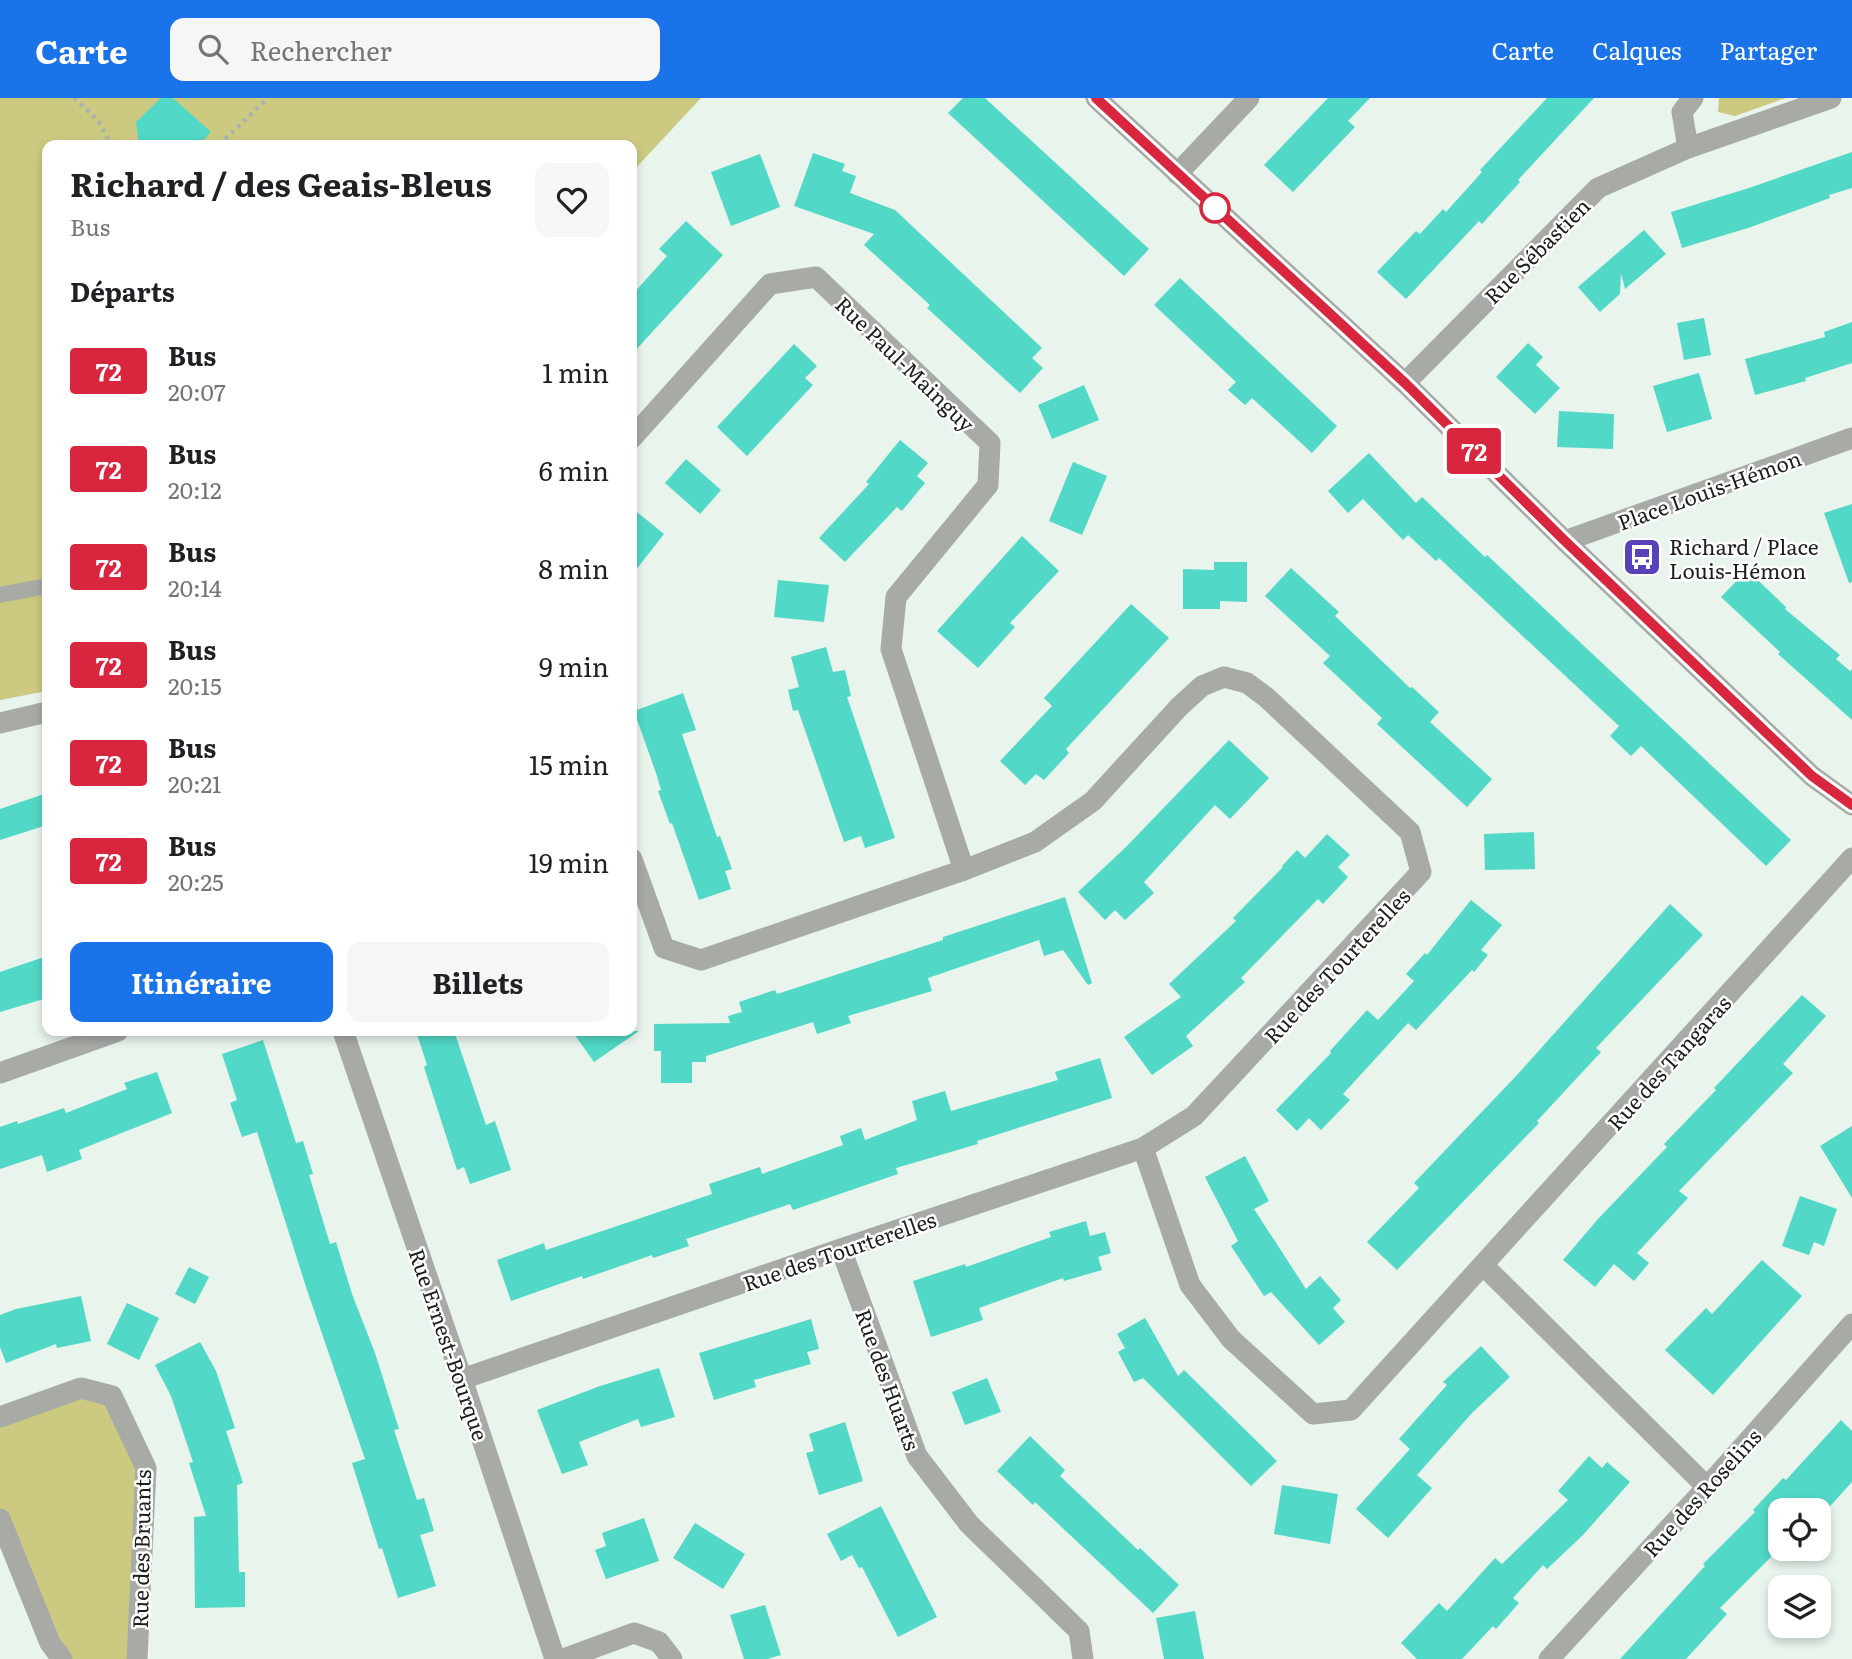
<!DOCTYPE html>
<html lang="fr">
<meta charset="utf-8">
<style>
:root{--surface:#fff;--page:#f6f6f6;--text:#202124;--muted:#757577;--accent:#1a73e8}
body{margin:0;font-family:Literata,serif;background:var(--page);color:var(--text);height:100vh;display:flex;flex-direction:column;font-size:26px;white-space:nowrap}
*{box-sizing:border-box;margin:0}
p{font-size:23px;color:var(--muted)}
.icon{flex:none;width:38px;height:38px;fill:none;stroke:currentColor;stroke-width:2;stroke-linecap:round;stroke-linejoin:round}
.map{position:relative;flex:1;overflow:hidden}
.panel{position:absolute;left:42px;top:42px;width:595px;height:896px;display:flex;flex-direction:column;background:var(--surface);border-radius:14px;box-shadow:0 4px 10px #0003}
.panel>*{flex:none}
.badge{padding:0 14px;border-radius:5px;font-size:24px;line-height:46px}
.buttons{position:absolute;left:1768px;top:1400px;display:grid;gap:14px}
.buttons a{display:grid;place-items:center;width:63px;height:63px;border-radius:14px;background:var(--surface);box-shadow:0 4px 10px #0003;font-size:35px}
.map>.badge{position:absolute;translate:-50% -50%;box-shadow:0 0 0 4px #fff}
h2{padding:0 28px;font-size:26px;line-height:63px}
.round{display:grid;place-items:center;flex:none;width:74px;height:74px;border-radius:14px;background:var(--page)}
.headline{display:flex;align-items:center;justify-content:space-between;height:119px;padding:0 28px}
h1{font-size:33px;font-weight:700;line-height:52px}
.button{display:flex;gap:14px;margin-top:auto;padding:14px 28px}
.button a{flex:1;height:80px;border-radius:14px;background:var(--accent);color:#fff;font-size:28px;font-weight:700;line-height:80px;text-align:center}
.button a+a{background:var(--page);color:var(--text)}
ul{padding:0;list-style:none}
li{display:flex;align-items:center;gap:21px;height:98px;padding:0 28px}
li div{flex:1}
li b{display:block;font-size:26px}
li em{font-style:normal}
li .badge{min-width:77px;font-weight:700;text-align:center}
header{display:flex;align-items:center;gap:42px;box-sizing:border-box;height:98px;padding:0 35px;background:var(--accent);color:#fff}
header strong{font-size:33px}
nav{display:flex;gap:38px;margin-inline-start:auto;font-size:24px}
.search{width:490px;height:63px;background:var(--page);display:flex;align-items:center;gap:18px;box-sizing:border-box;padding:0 24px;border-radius:14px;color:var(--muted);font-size:26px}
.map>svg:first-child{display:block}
.green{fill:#ccc981}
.building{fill:#51d8c6}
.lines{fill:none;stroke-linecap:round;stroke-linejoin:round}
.path{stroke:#aab3ad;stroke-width:4.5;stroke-dasharray:3.5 5;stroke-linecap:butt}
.lane{stroke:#a7aaa5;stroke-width:16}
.street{stroke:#a7aaa5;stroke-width:21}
.line-casing{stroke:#fff;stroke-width:16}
.line{stroke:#d7263d;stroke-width:10}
.stop-dot{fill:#fff;stroke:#d7263d;stroke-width:3.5}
.labels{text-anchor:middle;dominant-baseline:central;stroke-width:5;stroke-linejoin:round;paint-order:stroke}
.street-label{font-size:21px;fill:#1c201d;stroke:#fff}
.poi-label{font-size:21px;fill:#1c201d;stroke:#fff;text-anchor:start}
</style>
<header>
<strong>Carte</strong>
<div class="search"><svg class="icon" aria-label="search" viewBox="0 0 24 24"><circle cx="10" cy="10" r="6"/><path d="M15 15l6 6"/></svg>Rechercher</div>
<nav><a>Carte</a><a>Calques</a><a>Partager</a></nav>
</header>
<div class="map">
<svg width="1852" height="1561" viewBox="0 0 1852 1561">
<rect width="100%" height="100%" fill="#e8f4ec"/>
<g class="green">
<polygon points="0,0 701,0 632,74 632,47 47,47 47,593 0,602"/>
<polygon points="1719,0 1786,0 1735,18 1718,14"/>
<polygon points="81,1290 112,1298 146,1370 137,1561 62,1561 0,1421 0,1320"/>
</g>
<g class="building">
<polygon points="161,0 173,0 211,34 199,47 139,47 136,24"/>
<polygon points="963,0 985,0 1149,151 1124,178 948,15"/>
<polygon points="1328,0 1370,0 1348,23 1355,29 1293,94 1264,67"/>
<polygon points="1547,0 1594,0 1518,82 1520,84 1482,126 1479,123 1406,201 1377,174 1416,133 1420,136 1443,111 1446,114 1482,74 1480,72"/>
<polygon points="1852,54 1852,90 1829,97 1830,100 1751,129 1682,150 1671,114 1749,90"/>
<polygon points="813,55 845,66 842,73 856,78 850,95 895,112 1042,250 1032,260 1043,270 1020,295 927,210 930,207 864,147 874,136 794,108"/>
<polygon points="760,56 780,109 731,128 711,74"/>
<polygon points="686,123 723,157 632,256 632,197 667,158 659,151"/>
<polygon points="1644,132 1666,156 1625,191 1621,175 1620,196 1600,214 1578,189"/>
<polygon points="1180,180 1337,328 1312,355 1252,300 1245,307 1228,292 1236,284 1154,207"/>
<polygon points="1704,220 1711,257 1684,262 1677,225"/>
<polygon points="1852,224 1852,265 1805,280 1806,283 1755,297 1745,261 1825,239 1824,234"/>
<polygon points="1528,245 1543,259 1536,267 1560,290 1535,316 1496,279"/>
<polygon points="794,246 817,268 805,280 813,287 747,358 717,329"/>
<polygon points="1699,275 1712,321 1667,334 1653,288"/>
<polygon points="1084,287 1099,322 1052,341 1038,307"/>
<polygon points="1559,313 1614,316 1613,351 1557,349"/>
<polygon points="900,342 928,365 917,378 925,385 902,413 897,409 845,464 819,440 869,386 866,384"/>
<polygon points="1369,355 1416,405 1422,399 1485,459 1487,457 1791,742 1766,768 1641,648 1631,658 1610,638 1619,628 1439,460 1436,463 1408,437 1403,442 1363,401 1348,415 1328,393"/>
<polygon points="686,361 721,392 700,416 665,385"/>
<polygon points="1073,364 1107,378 1082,437 1049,423"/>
<polygon points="1852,406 1852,484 1849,485 1824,415"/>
<polygon points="632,410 664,436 632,477"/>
<polygon points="1022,438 1059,473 1010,525 1015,529 978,570 937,533"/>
<polygon points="1214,464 1247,464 1247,504 1220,503 1220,511 1183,511 1183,471 1214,472"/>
<polygon points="1291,470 1339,514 1335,518 1410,590 1412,589 1439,614 1430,624 1492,681 1467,709 1377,626 1382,620 1323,565 1330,558 1265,498"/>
<polygon points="1747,472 1786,509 1785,511 1840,557 1836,561 1850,573 1852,571 1852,622 1778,556 1780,554 1721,499"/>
<polygon points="778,482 829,487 824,524 774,519"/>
<polygon points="1131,506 1169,540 1066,651 1069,655 1044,682 1036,676 1025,687 1000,663 1052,608 1044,600"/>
<polygon points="826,549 833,574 845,572 851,598 847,599 895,740 865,750 861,738 844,744 798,612 793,613 788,592 799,589 791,559"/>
<polygon points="683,595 696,632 682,636 717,739 720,738 732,771 725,773 731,791 699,802 672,725 670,726 658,693 661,692 657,678 634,613"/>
<polygon points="1229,642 1269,680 1230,721 1215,707 1144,784 1154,795 1125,822 1115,812 1105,822 1078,794 1126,749"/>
<polygon points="47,695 47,727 0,742 0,711"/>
<polygon points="1534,734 1535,771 1485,772 1484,736"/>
<polygon points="1327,736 1350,757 1338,769 1348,779 1323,806 1318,801 1241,880 1245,884 1186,938 1193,948 1152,977 1124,939 1181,899 1169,886 1236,823 1233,820 1283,769 1282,768 1297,752 1305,760"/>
<polygon points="1065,799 1092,885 1088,887 1063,852 1044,858 1039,842 928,880 932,893 848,918 851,925 817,936 813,924 706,958 706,964 692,964 692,985 661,985 661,953 654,953 654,926 730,925 728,918 742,914 739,904 775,892 777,896 943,842 943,839"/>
<polygon points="1471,802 1502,827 1481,852 1488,857 1474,874 1472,872 1416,932 1408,925 1343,996 1350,1002 1321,1032 1309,1020 1297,1033 1276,1012 1331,955 1330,953 1367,912 1378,922 1414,883 1406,876 1425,855 1427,857"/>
<polygon points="1670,806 1703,837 1596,950 1601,954 1537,1023 1539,1025 1397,1172 1367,1144 1419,1090 1414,1085 1518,976"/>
<polygon points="47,858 47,900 0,914 0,874"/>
<polygon points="1802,897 1826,918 1783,966 1793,975 1679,1093 1688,1100 1637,1155 1649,1165 1634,1183 1614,1166 1595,1189 1563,1162 1598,1121 1667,1049 1664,1046 1716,992 1714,990"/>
<polygon points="416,933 454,933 486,1027 495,1023 511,1072 470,1086 464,1069 457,1072 424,969 427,967"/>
<polygon points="572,933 639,933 594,964"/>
<polygon points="263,942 296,1045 303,1043 313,1076 309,1077 330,1146 336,1144 352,1196 375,1255 399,1331 394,1332 417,1402 424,1400 434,1433 420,1437 436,1488 398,1500 382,1450 379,1451 352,1365 365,1361 306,1189 257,1034 242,1039 230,1005 237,1002 222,956"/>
<polygon points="1100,960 1112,1000 977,1043 978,1046 896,1070 898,1076 793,1112 790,1106 686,1141 689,1148 653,1160 652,1157 583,1181 582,1178 511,1203 497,1162 544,1145 546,1152 712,1096 709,1086 760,1069 762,1076 843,1047 840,1038 861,1030 865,1042 917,1022 912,1003 945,993 951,1013 1058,982 1055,974"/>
<polygon points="157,974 172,1015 79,1052 82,1061 47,1074 42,1057 0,1071 0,1029 17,1023 18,1026 64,1010 66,1015 127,991 124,985"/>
<polygon points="1852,1028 1852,1100 1820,1048"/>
<polygon points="1245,1058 1269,1103 1254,1111 1306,1191 1320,1178 1341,1202 1333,1210 1345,1224 1319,1247 1271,1194 1264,1198 1231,1148 1238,1143 1205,1079"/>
<polygon points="1800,1098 1837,1111 1824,1148 1814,1144 1809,1157 1782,1148"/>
<polygon points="1086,1123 1090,1138 1105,1134 1111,1155 1098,1159 1102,1172 1064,1183 1063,1180 979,1210 983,1222 931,1239 913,1183 965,1166 966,1169 1051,1139 1049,1134"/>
<polygon points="1762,1162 1802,1198 1713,1297 1665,1252 1706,1210 1712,1216"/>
<polygon points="189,1169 209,1179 195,1206 175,1196"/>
<polygon points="81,1198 91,1243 57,1250 56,1246 6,1265 0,1249 0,1217 16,1211"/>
<polygon points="127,1205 159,1220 139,1262 107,1246"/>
<polygon points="1145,1220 1178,1278 1184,1272 1277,1363 1251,1388 1143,1280 1134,1284 1118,1254 1125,1250 1117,1236"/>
<polygon points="811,1221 819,1251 807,1254 811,1266 754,1282 756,1289 714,1302 699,1255"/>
<polygon points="200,1244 216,1273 235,1330 226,1333 243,1385 237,1387 239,1474 245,1474 245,1509 195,1510 194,1419 206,1418 189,1365 193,1364 171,1298 155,1267"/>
<polygon points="1481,1248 1510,1279 1472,1315 1417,1377 1432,1390 1388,1440 1356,1411 1410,1351 1399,1341 1447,1287 1443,1284"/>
<polygon points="659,1270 675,1319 641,1329 638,1321 579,1344 588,1367 562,1376 537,1312 600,1288"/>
<polygon points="987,1280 1001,1314 965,1327 952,1294"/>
<polygon points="1841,1322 1852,1333 1852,1384 1823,1416 1831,1424 1818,1437 1818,1412 1780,1412 1780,1450 1720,1510 1727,1516 1686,1561 1620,1561 1705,1468 1703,1466 1755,1414 1753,1412 1783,1380 1786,1382"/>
<polygon points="845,1324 863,1383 819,1397 806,1355 814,1353 809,1336"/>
<polygon points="1030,1338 1065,1372 1060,1378 1138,1452 1140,1450 1179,1487 1153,1515 1035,1404 1033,1407 997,1373"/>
<polygon points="1589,1358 1602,1370 1607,1364 1630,1384 1583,1437 1547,1471 1543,1467 1513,1500 1519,1505 1496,1531 1493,1528 1462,1561 1417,1561 1401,1545 1439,1505 1447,1513 1495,1460 1502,1466 1568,1402 1558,1393"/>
<polygon points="1282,1387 1338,1396 1330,1446 1274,1436"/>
<polygon points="881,1408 937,1519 898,1539 862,1469 859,1470 852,1457 841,1463 827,1436"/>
<polygon points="644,1420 659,1463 606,1481 595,1452 606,1448 602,1435"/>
<polygon points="695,1425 745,1456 723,1491 673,1460"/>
<polygon points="765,1507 781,1557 767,1561 744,1561 730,1517"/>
<polygon points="1195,1513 1204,1561 1164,1561 1156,1520"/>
</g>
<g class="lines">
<g class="path">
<polyline points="74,0 98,22 111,47"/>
<polyline points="219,47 268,0"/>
</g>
<polyline class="lane" points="0,497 47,488"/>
<g class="street">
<polyline points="1096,0 1405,285 1565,443 1812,678 1852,707"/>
<polyline points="1688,50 1682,14 1693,0"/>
<polyline points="1177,76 1249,0"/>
<polyline points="1405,285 1598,90 1688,50 1831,0"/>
<polyline points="632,340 770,186 816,179 990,345 988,387 896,499 891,551 964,772"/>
<polyline points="1565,443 1852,340"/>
<polyline points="0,625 47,614"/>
<polyline points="343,933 462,1281 555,1561"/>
<polyline points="0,975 118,933"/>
<polyline points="1143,1050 1190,1187 1231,1241 1313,1316 1351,1312 1852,760"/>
<polyline points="841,1151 917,1358 969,1426 1079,1533 1083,1561"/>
<polyline points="1484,1168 1707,1389"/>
<polyline points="462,1281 841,1151 1143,1050 1194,1018 1421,774 1410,734 1266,599 1247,585 1224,579 1202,588 1179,609 1093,703 1035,744 964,772 701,862 664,850 632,761"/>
<polyline points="0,1319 81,1290 112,1298 146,1370 137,1561"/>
<polyline points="0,1421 50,1545 62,1561"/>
<polyline points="563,1561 634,1535 659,1544 672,1561"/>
<polyline points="1549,1561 1707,1389 1852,1226"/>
</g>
</g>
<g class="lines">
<defs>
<polyline id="line" points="1096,0 1405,285 1565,443 1812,678 1852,707"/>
</defs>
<use href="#line" class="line-casing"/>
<use href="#line" class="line"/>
</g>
<defs>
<symbol id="bus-square" viewBox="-11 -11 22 22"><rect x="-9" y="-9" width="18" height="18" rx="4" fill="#5742ba" stroke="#fff"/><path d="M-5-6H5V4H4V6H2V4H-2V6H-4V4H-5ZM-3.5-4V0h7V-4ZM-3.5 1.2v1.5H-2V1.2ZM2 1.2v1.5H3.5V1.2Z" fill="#fff"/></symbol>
</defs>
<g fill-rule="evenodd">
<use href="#bus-square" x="1620" y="437" width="44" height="44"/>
</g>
<circle class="stop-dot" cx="1215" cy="110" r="14"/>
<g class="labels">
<g class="street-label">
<text transform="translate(1536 152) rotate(-45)">Rue Sébastien</text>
<text transform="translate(906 265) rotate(44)">Rue Paul-Mainguy</text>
<text transform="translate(1709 391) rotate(-20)">Place Louis-Hémon</text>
<text transform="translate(1336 867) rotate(-47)">Rue des Tourterelles</text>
<text transform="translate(1668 964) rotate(-48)">Rue des Tangaras</text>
<text transform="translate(839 1152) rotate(-19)">Rue des Tourterelles</text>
<text transform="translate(450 1246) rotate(71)">Rue Ernest-Bourque</text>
<text transform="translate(889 1281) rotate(70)">Rue des Huarts</text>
<text transform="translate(1701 1394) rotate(-48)">Rue des Roselins</text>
<text transform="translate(140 1451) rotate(-89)">Rue des Bruants</text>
</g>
<g class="poi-label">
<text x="1669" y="447">Richard / Place<tspan x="1669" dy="24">Louis-Hémon</tspan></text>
</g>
</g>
</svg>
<div class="buttons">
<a><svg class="icon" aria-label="locate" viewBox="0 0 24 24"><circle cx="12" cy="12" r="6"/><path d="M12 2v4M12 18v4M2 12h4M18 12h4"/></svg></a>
<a><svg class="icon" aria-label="layers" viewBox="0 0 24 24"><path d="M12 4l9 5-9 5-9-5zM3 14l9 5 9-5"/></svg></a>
</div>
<b class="badge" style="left:1474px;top:353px;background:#d7263d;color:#fff">72</b>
<section class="panel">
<div class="headline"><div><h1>Richard / des Geais-Bleus</h1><p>Bus</p></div><a class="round"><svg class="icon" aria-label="heart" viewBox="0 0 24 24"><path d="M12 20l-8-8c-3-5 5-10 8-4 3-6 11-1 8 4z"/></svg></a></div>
<h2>Départs</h2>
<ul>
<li><span class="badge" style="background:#d7263d;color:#fff">72</span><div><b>Bus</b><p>20:07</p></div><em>1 min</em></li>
<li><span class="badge" style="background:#d7263d;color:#fff">72</span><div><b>Bus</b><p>20:12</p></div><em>6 min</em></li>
<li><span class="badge" style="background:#d7263d;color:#fff">72</span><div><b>Bus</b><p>20:14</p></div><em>8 min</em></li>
<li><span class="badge" style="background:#d7263d;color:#fff">72</span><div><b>Bus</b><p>20:15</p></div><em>9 min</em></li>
<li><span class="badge" style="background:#d7263d;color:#fff">72</span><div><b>Bus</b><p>20:21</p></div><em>15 min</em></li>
<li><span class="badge" style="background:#d7263d;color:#fff">72</span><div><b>Bus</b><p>20:25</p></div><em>19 min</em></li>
</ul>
<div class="button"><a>Itinéraire</a><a>Billets</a></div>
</section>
</div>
